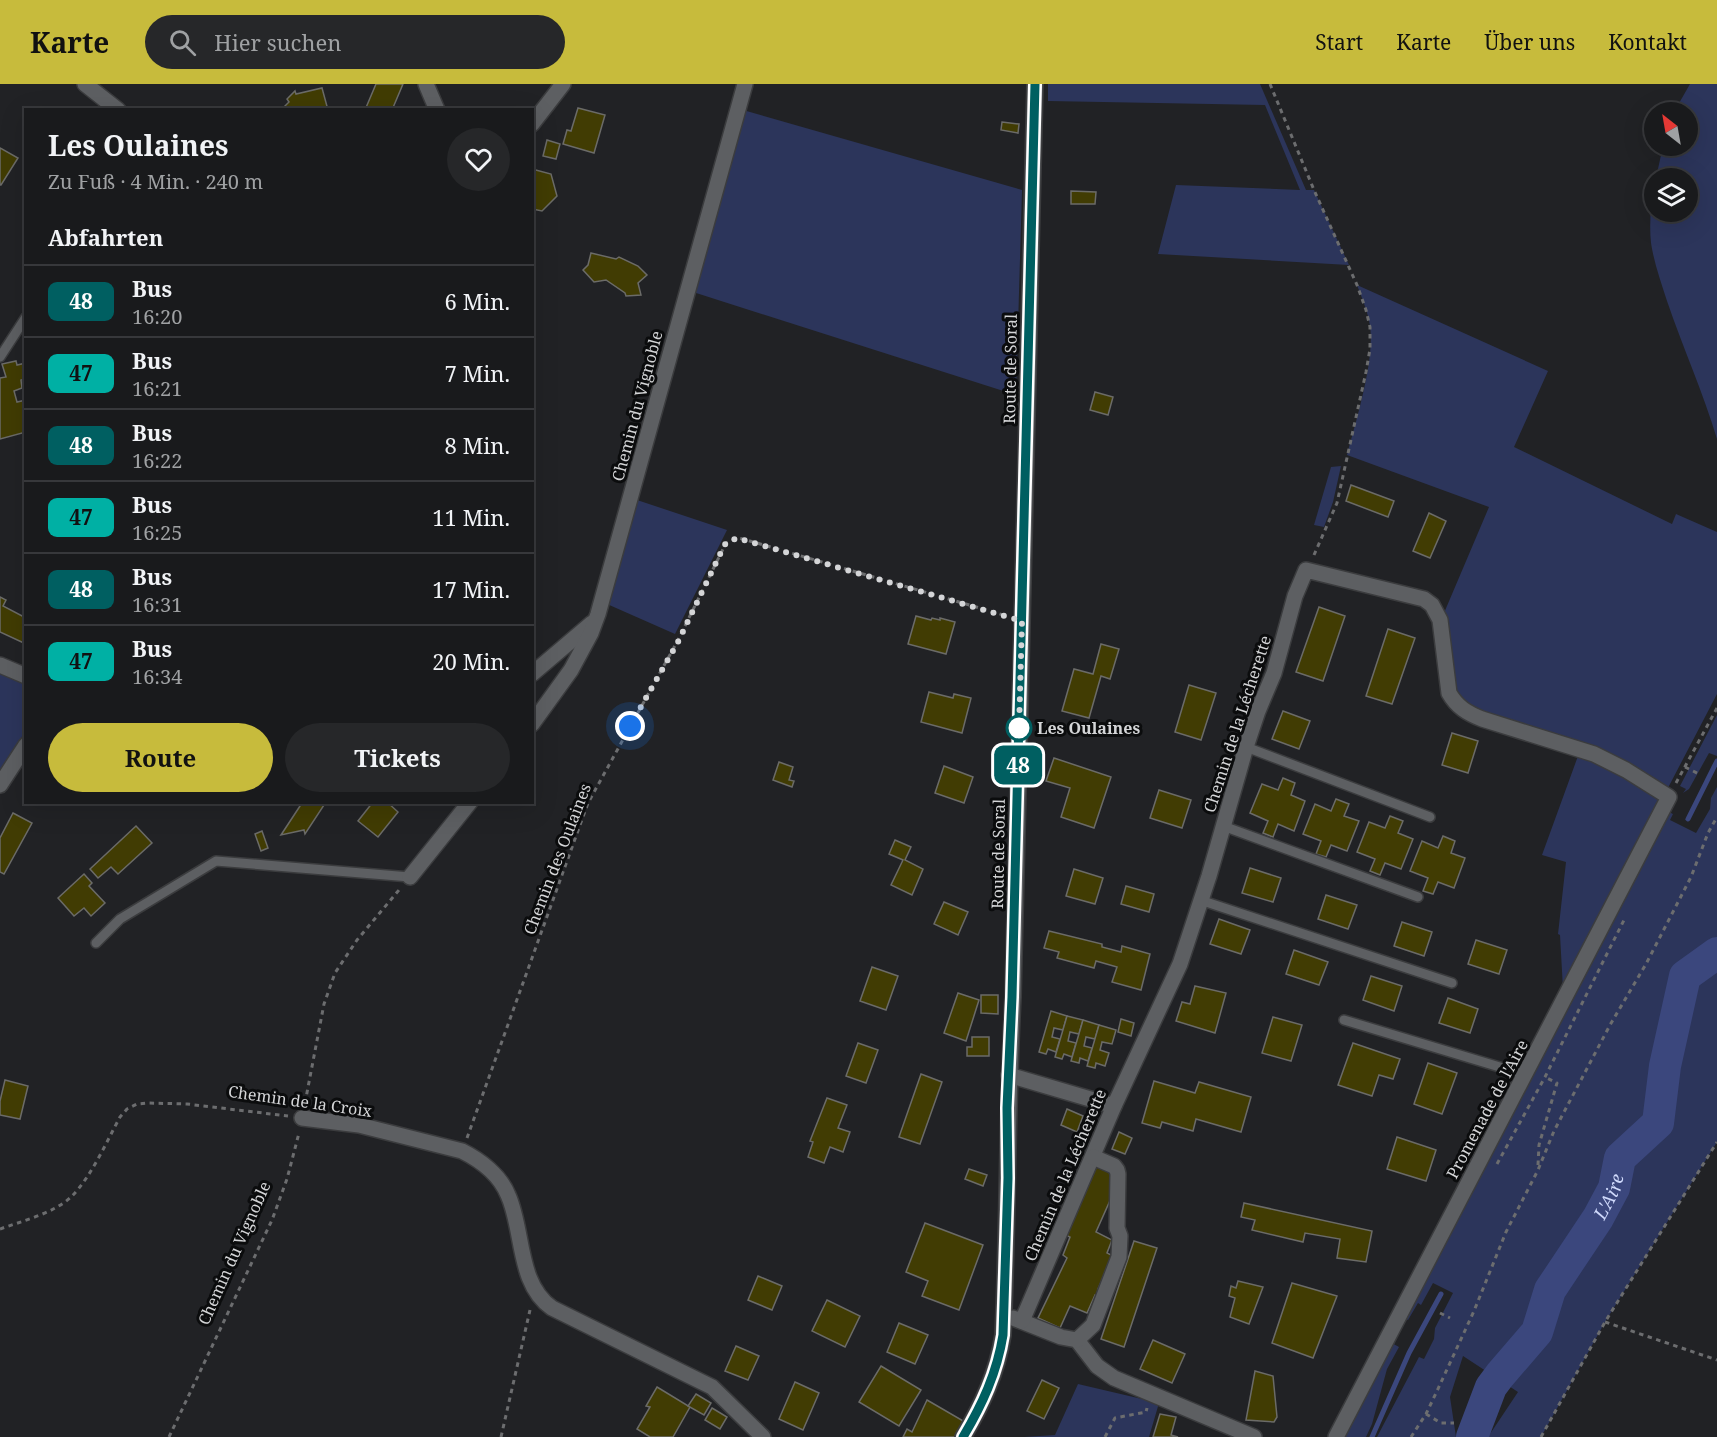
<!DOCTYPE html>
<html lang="de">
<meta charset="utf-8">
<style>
:root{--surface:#191a1c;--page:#262729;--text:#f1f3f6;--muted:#9fa1a3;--line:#37383b;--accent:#c7bb3c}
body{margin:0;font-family:"Noto Serif",serif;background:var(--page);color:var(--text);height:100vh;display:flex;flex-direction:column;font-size:22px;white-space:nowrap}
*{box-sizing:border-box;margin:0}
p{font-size:20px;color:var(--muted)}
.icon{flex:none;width:33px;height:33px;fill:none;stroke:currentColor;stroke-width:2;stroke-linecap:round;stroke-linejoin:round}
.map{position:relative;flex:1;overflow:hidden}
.panel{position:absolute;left:24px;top:24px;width:510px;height:696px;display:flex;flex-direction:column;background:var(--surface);border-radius:0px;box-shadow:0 6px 24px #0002,0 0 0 2px var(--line)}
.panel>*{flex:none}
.badge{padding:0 12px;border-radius:9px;font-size:21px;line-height:39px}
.needle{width:39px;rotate:329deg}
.tools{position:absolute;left:1644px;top:18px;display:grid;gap:12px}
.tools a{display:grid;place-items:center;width:54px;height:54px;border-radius:50%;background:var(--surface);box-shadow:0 6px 24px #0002,0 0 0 2px var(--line);font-size:30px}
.you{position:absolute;width:30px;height:30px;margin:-15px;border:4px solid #fff;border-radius:50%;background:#1a73e8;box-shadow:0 0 0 9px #1a73e833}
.map>.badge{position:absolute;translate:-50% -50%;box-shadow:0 0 0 3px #fff}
h2{padding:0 24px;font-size:22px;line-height:54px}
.round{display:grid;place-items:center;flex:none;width:63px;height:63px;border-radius:32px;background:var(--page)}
.overview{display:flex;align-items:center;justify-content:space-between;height:102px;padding:0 24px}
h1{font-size:28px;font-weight:700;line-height:45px}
.cta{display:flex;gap:12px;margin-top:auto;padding:12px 24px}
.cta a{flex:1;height:69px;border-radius:36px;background:var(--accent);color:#111;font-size:24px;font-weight:700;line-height:69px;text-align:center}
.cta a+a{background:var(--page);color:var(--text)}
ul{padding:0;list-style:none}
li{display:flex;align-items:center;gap:18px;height:72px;padding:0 24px;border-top:2px solid var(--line)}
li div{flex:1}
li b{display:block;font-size:22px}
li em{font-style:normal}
li .badge{min-width:66px;font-weight:700;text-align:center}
header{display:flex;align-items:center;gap:36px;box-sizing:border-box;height:84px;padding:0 30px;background:var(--accent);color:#111}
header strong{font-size:28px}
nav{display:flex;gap:33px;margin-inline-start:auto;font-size:21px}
.search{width:420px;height:54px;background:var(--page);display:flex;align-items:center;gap:15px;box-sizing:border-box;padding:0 21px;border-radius:33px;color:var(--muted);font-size:22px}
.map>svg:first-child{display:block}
.green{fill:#2c355b}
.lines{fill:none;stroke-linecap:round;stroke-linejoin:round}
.stream{stroke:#3b477d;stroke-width:5}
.river{stroke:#3b477d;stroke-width:32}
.building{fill:#413c03;stroke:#6b6b68;stroke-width:1.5}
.service-casing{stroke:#3b3c3e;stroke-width:12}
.minor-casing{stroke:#3b3c3e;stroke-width:18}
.tertiary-casing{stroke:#3b3c3e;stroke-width:18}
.path{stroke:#6c6d6f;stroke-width:3;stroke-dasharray:4.5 4.5;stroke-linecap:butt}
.service{stroke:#5d5f62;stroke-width:9}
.minor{stroke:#5d5f62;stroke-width:15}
.tertiary{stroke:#5d5f62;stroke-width:15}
.line-casing{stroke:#fff;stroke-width:14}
.line{stroke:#005f61;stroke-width:9}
.walk{stroke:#d4d5d7;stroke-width:6;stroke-dasharray:0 10.8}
.stop-dot{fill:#fff;stroke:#005f61;stroke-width:3}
.labels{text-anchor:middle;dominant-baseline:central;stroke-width:6;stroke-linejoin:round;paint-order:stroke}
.street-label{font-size:16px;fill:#d4d5d7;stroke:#0b0c0d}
.stop-label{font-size:16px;font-weight:bold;fill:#d4d5d7;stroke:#0b0c0d;text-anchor:start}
.water-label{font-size:18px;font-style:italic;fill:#cfd9fb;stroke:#0b0c0d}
</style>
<header>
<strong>Karte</strong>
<div class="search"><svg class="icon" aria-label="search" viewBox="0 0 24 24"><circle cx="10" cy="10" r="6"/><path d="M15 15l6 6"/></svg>Hier suchen</div>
<nav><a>Start</a><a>Karte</a><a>Über uns</a><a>Kontakt</a></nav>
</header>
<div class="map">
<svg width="1717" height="1353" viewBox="0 0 1717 1353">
<rect width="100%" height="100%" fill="#212225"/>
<g class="green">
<polygon points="1048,0 1260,0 1306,106 1314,106 1349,181 1158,170 1176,101 1300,106 1265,21 1048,17"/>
<path d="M1690 0H1717V355C1703 308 1683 264 1667 217 1661 198 1654 179 1651 159 1649 140 1651 119 1654 100V128H1688V94H1656L1663 62H1688V28H1674Z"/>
<polygon points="743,26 1022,106 1016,311 693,208"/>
<path d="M1357 201 1548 287 1514 363 1672 440 1676 430 1717 448V610L1563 905 1560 851 1558 850 1566 778 1542 771 1582 661 1473 624 1461 617 1453 600 1444 529 1489 423 1347 371C1356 337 1375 276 1370 242 1368 228 1362 214 1357 201Z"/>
<polygon points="1341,382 1333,418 1324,443 1314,441 1331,383"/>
<polygon points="637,416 727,446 675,550 607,520"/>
<polygon points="0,588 26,599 25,647 0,692"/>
<polygon points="1717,631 1717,672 1709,669 1689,705 1683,709 1686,705 1680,702"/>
<polygon points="1717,703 1717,1058 1605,1238 1541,1353 1488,1353 1518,1308 1463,1272 1450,1313 1456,1353 1377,1353 1419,1273 1424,1275 1434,1255 1435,1244 1453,1209 1433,1199 1421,1221 1418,1219 1408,1236 1403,1234 1667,727 1673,730 1670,736 1696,749 1710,725 1711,714"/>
<polygon points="1390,1258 1399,1263 1387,1285 1372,1340 1366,1353 1340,1353"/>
<polygon points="1078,1300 1159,1319 1149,1353 1024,1353 1055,1351"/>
</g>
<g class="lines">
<g class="stream">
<polyline points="1688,735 1717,677"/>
<polyline points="1372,1353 1409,1269 1441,1210"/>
</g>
<path class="river" id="s1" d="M1472 1353 1491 1303 1500 1291 1537 1248 1550 1206 1598 1134 1614 1104 1620 1074 1658 1039 1665 982 1685 892 1717 869"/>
</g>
<g class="building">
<polygon points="376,0 403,0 392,26 365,26"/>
<polygon points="322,4 328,26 281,26 289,18 287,15 295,7 296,10"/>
<polygon points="578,24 605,31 594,69 563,60 567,46 571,47"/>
<polygon points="1002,38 1019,40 1018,49 1001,46"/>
<polygon points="547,56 560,60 556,75 543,72"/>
<polygon points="0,64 18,74 1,101 0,101"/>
<polygon points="532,85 551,90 557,112 542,127 532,125"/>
<polygon points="1071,107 1096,108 1095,120 1071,120"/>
<polygon points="591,169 616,175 619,173 638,182 647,191 638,199 641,211 626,212 625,209 606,196 594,198 583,186 588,181"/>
<polygon points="16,277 17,281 26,279 26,295 21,296 22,304 14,307 17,318 26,316 26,348 0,355 0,294 6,293 2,280"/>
<polygon points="1095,308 1113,313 1108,331 1090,326"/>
<polygon points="1351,401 1394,417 1388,433 1346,417"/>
<polygon points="1429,429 1446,437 1430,474 1413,467"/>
<polygon points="0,513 6,516 3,522 26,534 26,560 0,548"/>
<polygon points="1319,523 1345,532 1323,597 1296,588"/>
<polygon points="916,532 931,536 932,534 940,536 940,534 955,538 946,570 908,560"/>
<polygon points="1388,545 1415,554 1392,620 1366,612"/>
<polygon points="1101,560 1119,565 1110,595 1101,592 1089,634 1062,627 1074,585 1093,590"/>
<polygon points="1189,601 1216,609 1201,656 1175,648"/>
<polygon points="929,608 953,614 954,610 971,614 962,649 921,638"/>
<polygon points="1283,627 1310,637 1299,665 1272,655"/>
<polygon points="1452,649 1478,657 1468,689 1442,681"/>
<polygon points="1054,674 1111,693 1094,744 1061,733 1070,704 1046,697"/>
<polygon points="779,678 793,683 789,696 794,697 792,703 773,696"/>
<polygon points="944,682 973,693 964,719 935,709"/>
<polygon points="1283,694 1295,699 1291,711 1305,717 1294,747 1278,740 1273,753 1263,749 1268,737 1250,729 1262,700 1278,706"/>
<polygon points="1159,706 1191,716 1182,744 1150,734"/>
<polygon points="1336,715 1349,720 1344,732 1359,737 1347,767 1331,761 1326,773 1316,770 1321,757 1303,750 1315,720 1331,727"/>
<polygon points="299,718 326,718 305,750 304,746 281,751 300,722"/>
<polygon points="373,718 387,718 398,728 378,753 358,737"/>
<polygon points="13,729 32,739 4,790 0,788 0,754"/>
<polygon points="1390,732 1403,737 1398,749 1413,755 1401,785 1385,779 1380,791 1370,787 1375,775 1357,768 1369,738 1385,744"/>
<polygon points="136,742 152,759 118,790 111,783 98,794 90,785"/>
<polygon points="262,747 268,764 261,767 255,750"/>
<polygon points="1443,752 1455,757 1451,769 1465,774 1454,804 1438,798 1433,810 1423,807 1428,794 1410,787 1422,757 1438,764"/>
<polygon points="895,756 911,763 905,776 923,785 912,811 891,801 903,776 889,770"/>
<polygon points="1250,784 1281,794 1273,818 1242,809"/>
<polygon points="1074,785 1103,794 1095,820 1066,812"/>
<polygon points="84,790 92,799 89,802 105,819 91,832 84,824 74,832 58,814"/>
<polygon points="1126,802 1154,810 1149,828 1121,820"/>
<polygon points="1326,811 1357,821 1348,845 1318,835"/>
<polygon points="944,818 968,828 958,851 934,840"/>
<polygon points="1219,835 1250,846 1241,870 1210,860"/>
<polygon points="1402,838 1432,848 1424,872 1394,862"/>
<polygon points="1049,847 1102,860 1102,863 1121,868 1122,862 1150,870 1141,906 1112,898 1117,883 1096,877 1094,884 1057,874 1059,868 1044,864"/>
<polygon points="1476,856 1507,866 1499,890 1468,880"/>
<polygon points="1294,866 1328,878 1319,901 1286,890"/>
<polygon points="872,883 898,892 886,926 860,917"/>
<polygon points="1371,892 1402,902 1394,927 1363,916"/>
<polygon points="1195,902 1226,909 1215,949 1176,937 1182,918 1190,920"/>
<polygon points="958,909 979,916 966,957 944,949"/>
<polygon points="981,911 998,911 998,930 981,929"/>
<polygon points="1448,914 1478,925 1470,949 1439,939"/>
<polygon points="1051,927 1067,932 1063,946 1054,944 1052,953 1060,955 1056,968 1048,965 1046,970 1039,968"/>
<polygon points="1067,932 1083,936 1079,950 1070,948 1068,957 1076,959 1072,973 1064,970 1062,975 1055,973"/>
<polygon points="1273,933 1302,941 1291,977 1262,969"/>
<polygon points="1121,935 1134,939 1131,952 1118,948"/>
<polygon points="1083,936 1099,941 1095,955 1086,953 1084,962 1092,964 1088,977 1080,974 1079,979 1071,977"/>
<polygon points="1099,941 1116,946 1112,960 1102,958 1100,966 1109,969 1105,982 1096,979 1095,984 1087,982"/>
<polygon points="972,953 989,953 989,972 967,972 967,963 972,963"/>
<polygon points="858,959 878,966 866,999 846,992"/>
<polygon points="1353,959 1400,975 1393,995 1379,991 1372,1012 1338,1001"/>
<polygon points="1428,979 1457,989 1442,1030 1414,1020"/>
<polygon points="921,990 942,998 920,1060 899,1053"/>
<polygon points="5,996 28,1002 20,1035 0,1031 0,1017"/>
<polygon points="1154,997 1195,1009 1199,998 1251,1013 1241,1048 1196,1035 1193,1047 1162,1038 1160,1044 1142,1039"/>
<polygon points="827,1014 847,1021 838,1044 850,1048 843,1068 830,1063 824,1079 808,1073 813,1058 810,1057"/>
<polygon points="1067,1025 1083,1032 1077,1048 1061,1041"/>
<polygon points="1119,1048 1132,1054 1125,1070 1112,1065"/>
<polygon points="1397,1053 1436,1066 1426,1097 1387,1085"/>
<polygon points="1095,1082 1112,1089 1112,1112 1096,1148 1112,1156 1107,1169 1113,1172 1098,1205 1102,1206 1098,1213 1095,1211 1087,1229 1070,1222 1060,1244 1038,1234 1067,1174 1063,1171 1070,1153 1064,1150"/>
<polygon points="969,1085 987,1091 983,1102 965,1095"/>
<polygon points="1244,1119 1372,1147 1366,1178 1337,1174 1340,1155 1305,1149 1303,1158 1252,1146 1255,1136 1241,1133"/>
<polygon points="925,1139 983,1161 959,1226 922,1212 928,1197 906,1188"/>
<polygon points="1134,1157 1157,1164 1124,1263 1101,1255"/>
<polygon points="758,1192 782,1202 772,1226 748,1216"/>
<polygon points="1238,1197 1263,1203 1249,1240 1230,1233 1235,1214 1229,1212 1231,1202 1236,1204"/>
<polygon points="1292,1199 1337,1212 1313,1274 1272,1259"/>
<polygon points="827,1216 860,1232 845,1263 812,1247"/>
<polygon points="899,1239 928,1251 915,1280 887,1268"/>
<polygon points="1153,1256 1185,1270 1172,1299 1140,1285"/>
<polygon points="736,1262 759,1272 748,1296 725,1287"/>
<polygon points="881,1282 921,1306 899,1342 859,1318"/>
<polygon points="1255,1287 1273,1292 1277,1333 1274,1338 1246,1336"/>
<polygon points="1042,1296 1059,1304 1044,1335 1027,1327"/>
<polygon points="795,1298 819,1309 803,1346 779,1335"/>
<polygon points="657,1303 690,1323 673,1353 650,1353 637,1345 650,1323 646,1322"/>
<polygon points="696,1310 711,1319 704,1331 688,1322"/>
<polygon points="927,1316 965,1338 956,1353 903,1353 907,1345 912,1348"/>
<polygon points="712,1324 727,1333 720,1345 705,1336"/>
<polygon points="1160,1330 1176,1333 1171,1351 1178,1353 1153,1353"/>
</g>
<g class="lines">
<defs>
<g id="service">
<polyline points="0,273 26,233"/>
<polyline points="1246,663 1430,733"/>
<polyline points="1223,742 1418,813"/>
<polyline points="1200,816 1452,899"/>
<polyline points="96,859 120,835 216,777 410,793"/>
<polyline points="1344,936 1526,991"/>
</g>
<g id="minor">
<polyline points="85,0 118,26"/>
<polyline points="426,0 437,26"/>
<polyline points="532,40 563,0"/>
<polyline points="0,581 26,592"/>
<polyline points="532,590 592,539"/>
<polyline points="532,640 571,586 591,549 598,530 745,0"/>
<polyline points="0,701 26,661"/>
<polyline points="410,793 470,718"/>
<polyline points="1009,991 1114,1022"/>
<path d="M302 1034 359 1041 462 1067C480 1076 500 1091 508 1111 524 1146 517 1200 552 1224L712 1303 763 1353"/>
<polyline points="1013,1234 1061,1253 1077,1256 1097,1282 1114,1294 1254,1353"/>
<path d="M1022 1237 1114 1022 1180 880 1209 792 1246 663 1258 627 1274 589 1295 512 1306 486 1424 515 1432 521 1440 536 1449 609C1457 623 1467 629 1482 635L1594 670 1626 686 1669 713 1336 1353"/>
<polyline points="1077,1256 1093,1241 1119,1173 1120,1152 1117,1144 1118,1090 1117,1086 1114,1082 1093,1073"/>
</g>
<path id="tertiary" d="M963 1353C982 1321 997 1289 1003 1251 1008 1138 1007 1026 1013 913L1035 0"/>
</defs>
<use href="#service" class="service-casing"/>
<use href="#minor" class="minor-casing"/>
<use href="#tertiary" class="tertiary-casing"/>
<g class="path">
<polyline points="1270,0 1314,106 1357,201 1366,226 1370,243 1370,265 1366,288 1337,419 1314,471"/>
<polyline points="1685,683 1699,690"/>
<polyline points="1676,699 1717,624"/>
<polyline points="305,1019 324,920 335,889 357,856 399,806"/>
<polyline points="467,1054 588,719 677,558 726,459 737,454 743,455 1007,532"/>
<polyline points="1497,1080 1545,993 1624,836"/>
<polyline points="1538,1081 1539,1061 1557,999 1545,993"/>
<path d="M0 1145C22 1137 55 1129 72 1112 91 1093 107 1057 120 1033L127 1025 137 1020 148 1019 187 1020 288 1032"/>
<polyline points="1440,1229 1450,1234"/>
<polyline points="1605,1238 1717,1276"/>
<polyline points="1426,1330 1441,1339 1454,1339"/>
<polyline points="169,1353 272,1136 287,1095 299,1049"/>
<polyline points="501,1353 530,1226"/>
<polyline points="1105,1353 1115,1334 1146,1328 1147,1324"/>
<polyline points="1411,1353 1426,1330 1437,1307 1474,1227 1506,1148 1538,1086 1554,1047 1610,941 1646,880 1691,793 1708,749 1717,733"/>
<polyline points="1541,1353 1605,1238 1717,1058"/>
</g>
<use href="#service" class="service"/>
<use href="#minor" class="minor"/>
<use href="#tertiary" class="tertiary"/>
</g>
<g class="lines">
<defs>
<path id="line" d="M963 1353C982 1321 997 1289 1003 1251L1008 1094 1007 1024 1012 913 1035 0"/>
</defs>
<use href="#line" class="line-casing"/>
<use href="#line" class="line"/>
<polyline class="walk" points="630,642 678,558 723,464 726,459 737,454 1022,537 1019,644"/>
</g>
<circle class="stop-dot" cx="1019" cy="644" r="12"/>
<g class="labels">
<g class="street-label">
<text transform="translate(1010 285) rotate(-89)">Route de Soral</text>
<text transform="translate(637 322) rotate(-75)">Chemin du Vignoble</text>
<text transform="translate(1237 640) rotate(-72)">Chemin de la Lécherette</text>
<text transform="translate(998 770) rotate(-89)">Route de Soral</text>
<text transform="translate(557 775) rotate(-69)">Chemin des Oulaines</text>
<text transform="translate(300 1017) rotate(8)">Chemin de la Croix</text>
<text transform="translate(1487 1025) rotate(-62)">Promenade de l'Aire</text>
<text transform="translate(1065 1091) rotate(-67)">Chemin de la Lécherette</text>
<text transform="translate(234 1169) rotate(-66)">Chemin du Vignoble</text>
</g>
<g class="stop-label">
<text x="1037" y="644">Les Oulaines</text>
</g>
<g class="water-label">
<text stroke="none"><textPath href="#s1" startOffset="280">L'Aire</textPath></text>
</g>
</g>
</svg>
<div class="tools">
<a><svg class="needle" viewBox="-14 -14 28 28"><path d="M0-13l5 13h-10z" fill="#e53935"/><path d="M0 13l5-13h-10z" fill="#9fa1a3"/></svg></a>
<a><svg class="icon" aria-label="layers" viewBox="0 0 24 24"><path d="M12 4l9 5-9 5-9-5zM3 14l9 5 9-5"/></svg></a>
</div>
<div class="you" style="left:630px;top:642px"></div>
<b class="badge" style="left:1018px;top:681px;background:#005f61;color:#fff">48</b>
<section class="panel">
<div class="overview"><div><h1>Les Oulaines</h1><p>Zu Fuß · 4 Min. · 240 m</p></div><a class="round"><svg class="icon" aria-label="heart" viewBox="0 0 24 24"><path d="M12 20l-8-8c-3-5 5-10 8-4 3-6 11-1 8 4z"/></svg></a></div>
<h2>Abfahrten</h2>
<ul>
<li><span class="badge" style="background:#005f61;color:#fff">48</span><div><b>Bus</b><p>16:20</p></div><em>6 Min.</em></li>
<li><span class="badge" style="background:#00b0a4;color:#111">47</span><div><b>Bus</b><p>16:21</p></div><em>7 Min.</em></li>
<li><span class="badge" style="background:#005f61;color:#fff">48</span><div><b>Bus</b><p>16:22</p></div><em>8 Min.</em></li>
<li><span class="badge" style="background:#00b0a4;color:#111">47</span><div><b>Bus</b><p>16:25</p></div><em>11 Min.</em></li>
<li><span class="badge" style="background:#005f61;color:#fff">48</span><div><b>Bus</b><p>16:31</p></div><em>17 Min.</em></li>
<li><span class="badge" style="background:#00b0a4;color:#111">47</span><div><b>Bus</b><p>16:34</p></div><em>20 Min.</em></li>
</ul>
<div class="cta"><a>Route</a><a>Tickets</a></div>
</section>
</div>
